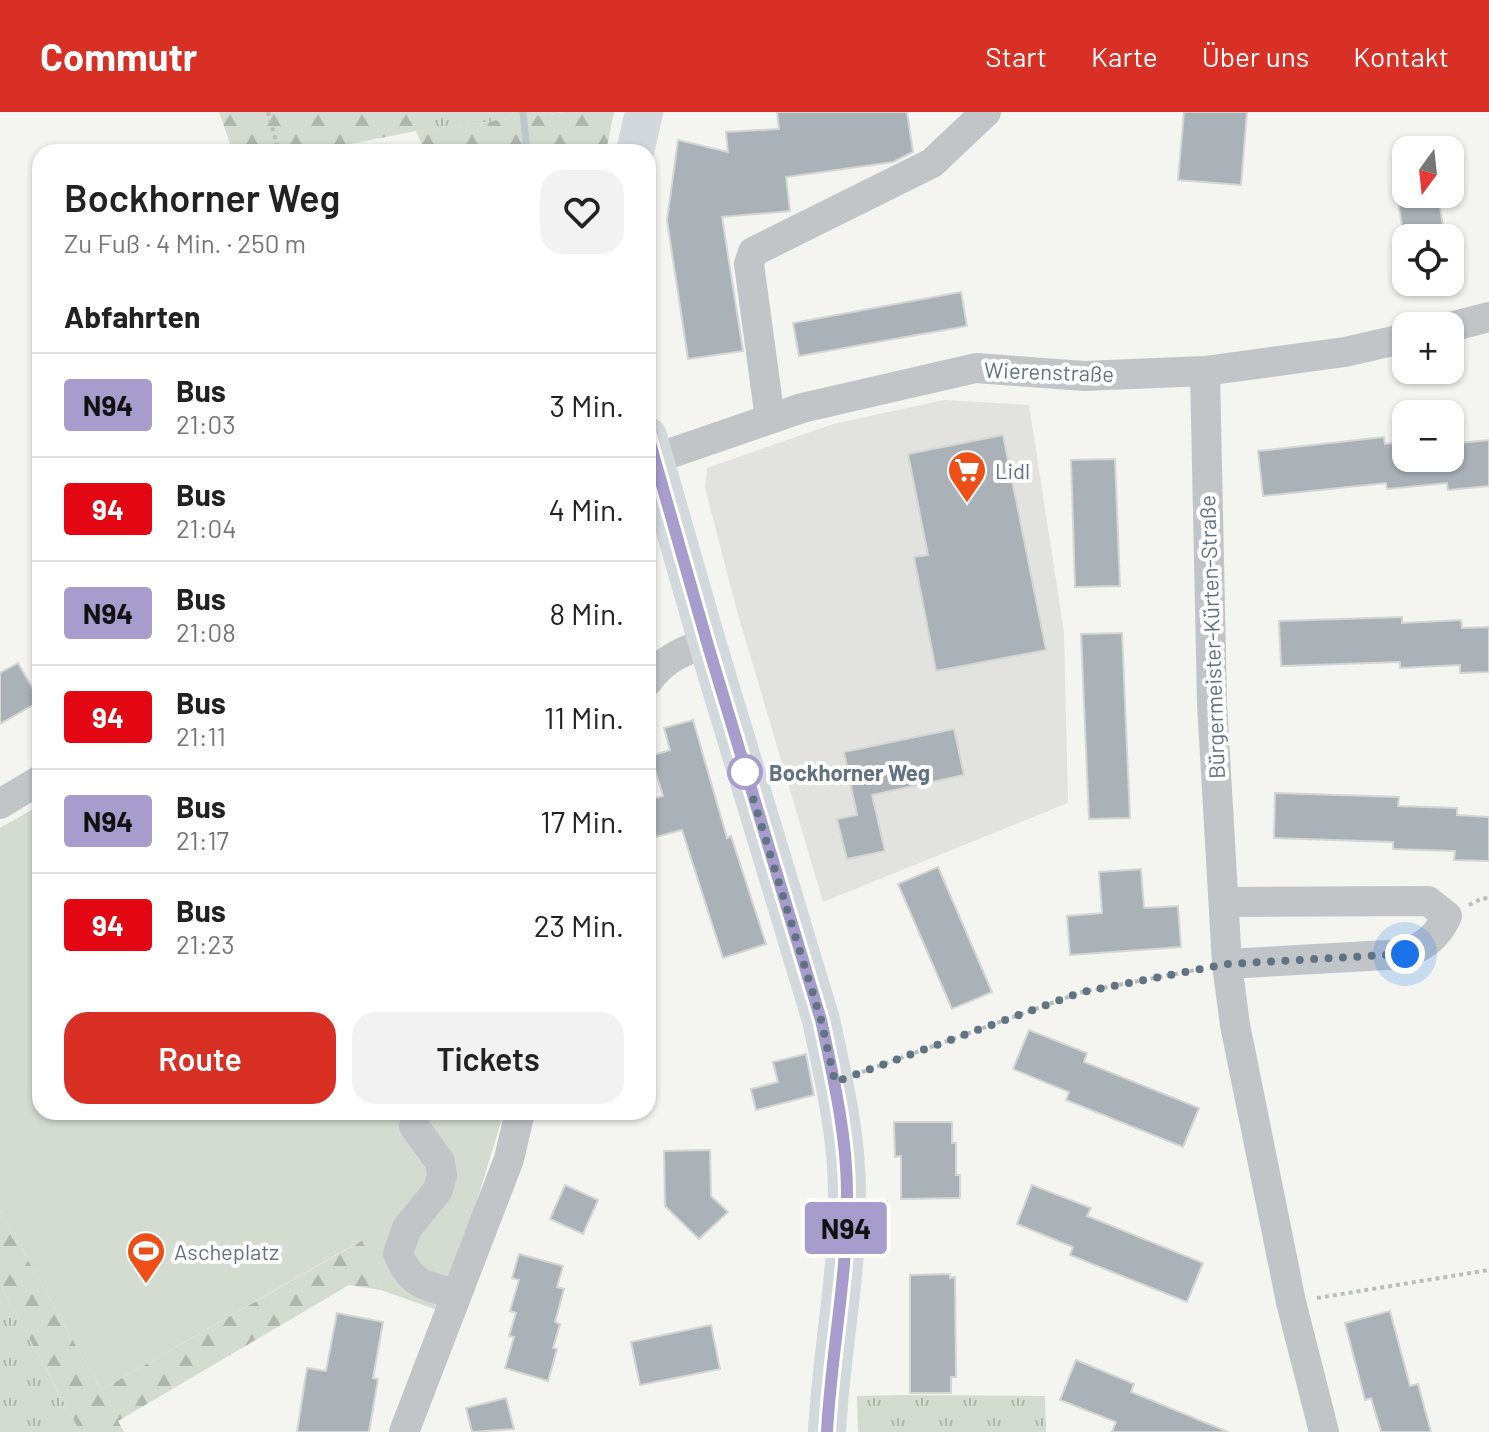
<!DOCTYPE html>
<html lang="de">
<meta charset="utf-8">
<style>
:root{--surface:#fff;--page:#f2f2f2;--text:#222;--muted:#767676;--line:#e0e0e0;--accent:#d93025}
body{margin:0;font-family:Barlow,sans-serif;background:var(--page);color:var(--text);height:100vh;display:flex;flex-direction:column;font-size:30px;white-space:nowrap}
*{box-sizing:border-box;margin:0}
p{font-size:26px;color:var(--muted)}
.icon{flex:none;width:44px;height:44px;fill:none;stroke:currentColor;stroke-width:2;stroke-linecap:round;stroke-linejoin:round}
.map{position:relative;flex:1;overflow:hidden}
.panel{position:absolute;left:32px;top:32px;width:624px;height:976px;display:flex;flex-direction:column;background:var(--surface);border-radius:24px;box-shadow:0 2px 6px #0004}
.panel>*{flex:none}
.badge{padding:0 16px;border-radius:6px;font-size:28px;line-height:52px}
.needle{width:52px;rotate:195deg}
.tools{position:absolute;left:1392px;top:24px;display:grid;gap:16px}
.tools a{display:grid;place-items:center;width:72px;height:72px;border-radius:16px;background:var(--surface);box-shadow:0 2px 6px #0004;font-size:40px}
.you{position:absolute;width:40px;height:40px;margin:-20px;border:6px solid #fff;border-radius:50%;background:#1a73e8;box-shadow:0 0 0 12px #1a73e833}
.map>.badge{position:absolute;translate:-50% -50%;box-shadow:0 0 0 4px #fff}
h2{padding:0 32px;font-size:30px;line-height:72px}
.round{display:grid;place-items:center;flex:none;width:84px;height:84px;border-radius:24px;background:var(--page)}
.head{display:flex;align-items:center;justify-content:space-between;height:136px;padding:0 32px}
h1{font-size:38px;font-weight:600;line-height:60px}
.primary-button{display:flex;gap:16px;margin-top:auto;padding:16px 32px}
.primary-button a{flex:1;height:92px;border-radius:24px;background:var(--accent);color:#fff;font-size:32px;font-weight:600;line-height:92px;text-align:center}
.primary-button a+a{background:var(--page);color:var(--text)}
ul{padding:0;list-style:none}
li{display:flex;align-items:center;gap:24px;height:104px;padding:0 32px;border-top:2px solid var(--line)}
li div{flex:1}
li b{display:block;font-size:30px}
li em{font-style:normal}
li .badge{min-width:88px;font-weight:700;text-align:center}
header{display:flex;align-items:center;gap:48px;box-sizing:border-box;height:112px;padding:0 40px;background:var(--accent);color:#fff}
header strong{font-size:38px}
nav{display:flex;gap:44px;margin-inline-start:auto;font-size:28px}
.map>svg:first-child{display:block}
.built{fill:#e2e3e1}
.grass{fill:url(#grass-tufts)}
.forest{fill:url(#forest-firs)}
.park{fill:#d4dbd0}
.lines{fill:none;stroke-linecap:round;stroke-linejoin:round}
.stream{stroke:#bcc7cc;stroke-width:7}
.building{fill:#aab2b7;stroke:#d5d5d3;stroke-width:2}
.path{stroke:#babdbf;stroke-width:4;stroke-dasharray:4 4;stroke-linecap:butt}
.minor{stroke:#c1c5c8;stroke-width:30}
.major{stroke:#d2d8dc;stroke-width:38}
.line-casing{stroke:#fff;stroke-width:18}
.line{stroke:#a69dcd;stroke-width:12}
.walk{stroke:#617383;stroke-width:8;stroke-dasharray:0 14.4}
.stop-dot{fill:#fff;stroke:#a69dcd;stroke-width:4}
.labels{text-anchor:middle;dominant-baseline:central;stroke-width:8;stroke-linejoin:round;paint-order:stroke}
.street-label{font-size:22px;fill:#617383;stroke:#fff}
.poi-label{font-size:22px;fill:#617383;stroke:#fff;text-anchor:start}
.stop-label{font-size:22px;font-weight:bold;fill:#617383;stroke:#fff;text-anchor:start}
</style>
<header>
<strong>Commutr</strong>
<nav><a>Start</a><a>Karte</a><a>Über uns</a><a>Kontakt</a></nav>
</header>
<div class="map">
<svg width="1489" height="1320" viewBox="0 0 1489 1320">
<defs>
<pattern id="grass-tufts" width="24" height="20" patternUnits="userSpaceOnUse" patternTransform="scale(2)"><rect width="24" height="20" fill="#d4dbd0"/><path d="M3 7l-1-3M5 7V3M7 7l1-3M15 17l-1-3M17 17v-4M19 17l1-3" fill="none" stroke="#afb6ae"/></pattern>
<pattern id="forest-firs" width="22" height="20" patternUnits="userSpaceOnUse" patternTransform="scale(2)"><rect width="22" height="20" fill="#d4dbd0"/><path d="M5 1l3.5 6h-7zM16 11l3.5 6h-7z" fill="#afb6ae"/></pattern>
</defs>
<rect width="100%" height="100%" fill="#f4f4f0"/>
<polygon class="built" points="944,288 1029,293 1064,520 1068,691 823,790 737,499 705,376 707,356 833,312"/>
<g class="grass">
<polygon points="409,0 564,0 417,19"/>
<polygon points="0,1172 80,1320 0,1320"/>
<polygon points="909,1283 1045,1284 1046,1320 858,1320 857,1284"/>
</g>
<g class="forest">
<polygon points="219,0 409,0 417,19 564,0 614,0 606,40 425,40 416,19 309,40 233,40"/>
<polygon points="0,1098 101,1278 363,1128 381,1178 349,1173 118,1309 124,1320 80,1320 0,1172"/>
</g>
<polygon class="park" points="40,693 40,1000 504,1000 443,1200 381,1178 362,1128 101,1278 0,1098 0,716"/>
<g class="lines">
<polyline class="stream" points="523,0 527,40"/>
</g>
<g class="building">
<polygon points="777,0 907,0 913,40 893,50 786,65 790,99 722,105 743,239 688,247 667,108 678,28 728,40 726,20 779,17"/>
<polygon points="1184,0 1247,0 1241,73 1178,68"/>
<polygon points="1397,82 1438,82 1443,114 1403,120"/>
<polygon points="961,180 967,214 799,244 793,211"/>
<polygon points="1003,323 1046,538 936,559 914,445 928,443 908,342"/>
<polygon points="1384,325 1385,332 1406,330 1406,346 1450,346 1450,332 1489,328 1489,374 1448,378 1447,371 1387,377 1386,371 1263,384 1258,339"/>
<polygon points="1115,347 1120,474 1075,475 1071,348"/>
<polygon points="1402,505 1402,511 1461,508 1462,516 1489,515 1489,560 1460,561 1460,553 1400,556 1400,550 1281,554 1279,509"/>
<polygon points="1122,521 1130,706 1089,707 1081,522"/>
<polygon points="18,551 40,589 0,612 0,561"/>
<polygon points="693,608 727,726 731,724 766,832 723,846 682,718 648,727 648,688 663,684 651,644 670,638 664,616"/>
<polygon points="954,617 964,663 872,683 885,739 847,747 837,707 857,703 844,640"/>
<polygon points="1275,681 1399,685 1398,694 1457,696 1457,703 1489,705 1489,749 1454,748 1455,739 1393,737 1393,730 1274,726"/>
<polygon points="938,755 992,880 952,897 898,772"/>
<polygon points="1141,757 1144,796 1178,794 1181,835 1070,843 1067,804 1102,801 1099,760"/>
<polygon points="1029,918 1087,941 1084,950 1199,996 1183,1035 1066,988 1069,980 1013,957"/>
<polygon points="806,942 814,983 756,998 751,977 778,970 773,950"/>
<polygon points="894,1010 952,1010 952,1031 956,1031 956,1063 960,1063 960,1086 901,1087 901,1044 895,1045"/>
<polygon points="710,1038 711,1084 728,1100 699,1127 665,1094 664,1039"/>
<polygon points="565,1073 598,1088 583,1122 550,1107"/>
<polygon points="1032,1073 1091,1096 1087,1104 1203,1151 1187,1190 1070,1143 1073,1135 1017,1112"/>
<polygon points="519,1142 563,1154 557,1175 564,1177 555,1210 560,1212 553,1236 557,1237 548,1269 505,1256 514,1225 509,1224 516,1201 510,1199 519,1168 512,1166"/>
<polygon points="950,1162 950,1166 955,1165 956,1265 951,1265 951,1281 910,1281 910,1163"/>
<polygon points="1390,1199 1410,1274 1418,1272 1431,1320 1381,1320 1371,1286 1365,1288 1345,1211"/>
<polygon points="337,1201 383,1210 373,1266 378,1267 369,1320 297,1320 307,1256 326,1259"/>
<polygon points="711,1213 720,1257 640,1273 631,1230"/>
<polygon points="1076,1248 1134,1272 1131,1280 1228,1320 1112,1320 1116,1310 1060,1288"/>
<polygon points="506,1286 514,1317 472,1320 466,1296"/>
</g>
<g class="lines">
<g class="path">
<polyline points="268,0 279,40"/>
<polyline points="1469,793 1483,786 1489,787"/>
<polyline points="862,960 1082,880 1201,857"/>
<polyline points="1317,1186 1489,1158"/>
</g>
<g class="minor">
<polyline points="1450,215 1489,205"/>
<polyline points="1205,259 1212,591 1227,852 1235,913 1291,1190 1324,1320"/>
<polyline points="770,307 749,152 753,140 932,51 986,0"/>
<polyline points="654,347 802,296 976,256 1084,264 1205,259 1345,240 1406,226"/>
<path d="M648 569C663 547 682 540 707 530"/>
<polyline points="0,692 40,668"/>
<path d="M1224 790 1428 789 1447 804C1437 825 1426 833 1405 842L1227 852"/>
<path d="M414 1014 440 1050 442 1063 438 1078 407 1116 398 1141C410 1173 426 1174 457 1182"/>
<polyline points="404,1320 509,1047 520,1000"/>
</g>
<g class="major">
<polyline points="635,40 644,0"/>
<path d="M648 324 709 537 821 908C834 968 848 1028 847 1089 847 1166 831 1243 827 1320"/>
</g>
</g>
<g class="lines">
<defs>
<path id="line" d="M648 324 709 537 821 908C834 968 848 1028 847 1089 847 1166 831 1243 827 1320"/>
</defs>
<use href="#line" class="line-casing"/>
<use href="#line" class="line"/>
<polyline class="walk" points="745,660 821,908 835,970 1082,880 1227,852 1405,842"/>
</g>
<defs>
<symbol id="supermarket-pin" viewBox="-11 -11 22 30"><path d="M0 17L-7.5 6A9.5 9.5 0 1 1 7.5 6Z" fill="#ed4f17" stroke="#fff"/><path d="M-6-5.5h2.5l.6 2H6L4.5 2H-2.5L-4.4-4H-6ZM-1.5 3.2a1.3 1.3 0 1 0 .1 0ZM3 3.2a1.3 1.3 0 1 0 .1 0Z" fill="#fff"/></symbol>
<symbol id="stadium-pin" viewBox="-11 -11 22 30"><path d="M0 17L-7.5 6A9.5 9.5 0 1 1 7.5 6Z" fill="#ed4f17" stroke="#fff"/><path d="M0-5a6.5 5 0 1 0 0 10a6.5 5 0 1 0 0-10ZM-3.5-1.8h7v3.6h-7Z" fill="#fff"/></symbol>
</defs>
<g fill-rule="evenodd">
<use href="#supermarket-pin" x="945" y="336" width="44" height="60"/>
<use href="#stadium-pin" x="124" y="1117" width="44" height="60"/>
</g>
<circle class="stop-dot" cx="745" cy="660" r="16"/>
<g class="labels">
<g class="street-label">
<text transform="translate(1049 259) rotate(2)">Wierenstraße</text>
<text transform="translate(1211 525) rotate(-92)">Bürgermeister-Kürten-Straße</text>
</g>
<g class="poi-label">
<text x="995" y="358">Lidl</text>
<text x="174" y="1139">Ascheplatz</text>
</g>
<g class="stop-label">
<text x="769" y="660">Bockhorner Weg</text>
</g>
</g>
</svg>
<div class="tools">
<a><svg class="needle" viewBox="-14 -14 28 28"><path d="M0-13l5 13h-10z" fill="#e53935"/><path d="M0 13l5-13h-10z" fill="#767676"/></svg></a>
<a><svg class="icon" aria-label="locate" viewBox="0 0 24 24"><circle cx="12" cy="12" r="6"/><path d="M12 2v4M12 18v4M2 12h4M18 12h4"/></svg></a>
<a>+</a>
<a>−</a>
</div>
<div class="you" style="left:1405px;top:842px"></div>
<b class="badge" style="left:846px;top:1116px;background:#a69dcd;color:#111">N94</b>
<section class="panel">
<div class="head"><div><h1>Bockhorner Weg</h1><p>Zu Fuß · 4 Min. · 250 m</p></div><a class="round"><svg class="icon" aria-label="heart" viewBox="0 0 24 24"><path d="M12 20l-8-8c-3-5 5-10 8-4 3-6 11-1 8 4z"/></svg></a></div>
<h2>Abfahrten</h2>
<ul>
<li><span class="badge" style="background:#a69dcd;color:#111">N94</span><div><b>Bus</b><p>21:03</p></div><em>3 Min.</em></li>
<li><span class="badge" style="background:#e30613;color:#fff">94</span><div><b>Bus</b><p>21:04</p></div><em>4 Min.</em></li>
<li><span class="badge" style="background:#a69dcd;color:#111">N94</span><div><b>Bus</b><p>21:08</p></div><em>8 Min.</em></li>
<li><span class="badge" style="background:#e30613;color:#fff">94</span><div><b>Bus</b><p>21:11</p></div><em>11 Min.</em></li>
<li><span class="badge" style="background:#a69dcd;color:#111">N94</span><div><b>Bus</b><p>21:17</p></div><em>17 Min.</em></li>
<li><span class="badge" style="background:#e30613;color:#fff">94</span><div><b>Bus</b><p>21:23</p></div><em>23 Min.</em></li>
</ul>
<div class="primary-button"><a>Route</a><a>Tickets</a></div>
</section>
</div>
